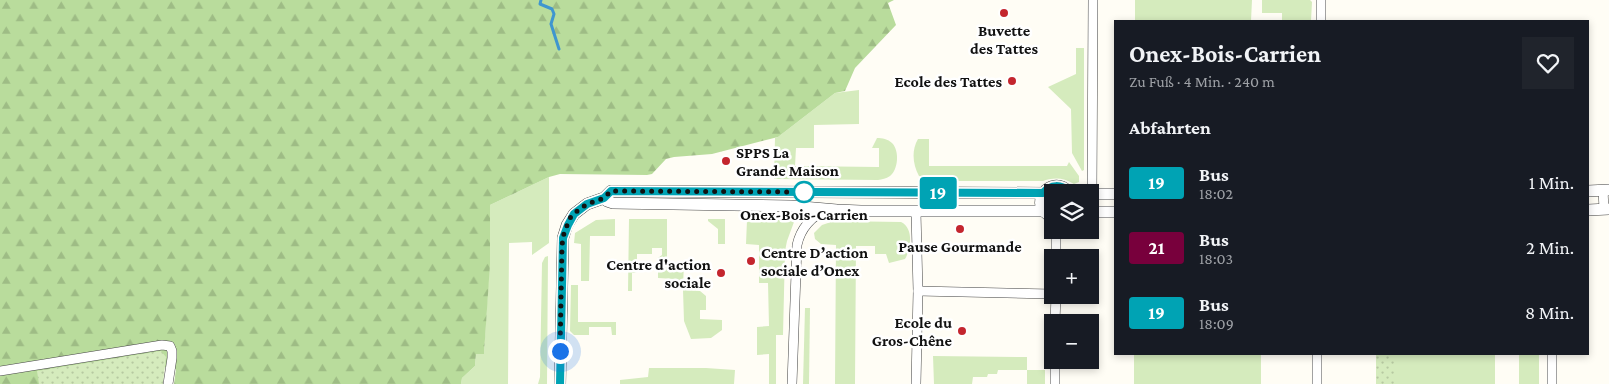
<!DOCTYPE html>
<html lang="de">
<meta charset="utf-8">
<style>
:root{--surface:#171b24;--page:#20242c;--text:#f1f3f6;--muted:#9ea1a6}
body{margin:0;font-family:"Crimson Pro",serif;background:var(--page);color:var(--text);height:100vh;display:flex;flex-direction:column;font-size:19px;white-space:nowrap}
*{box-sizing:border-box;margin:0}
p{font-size:16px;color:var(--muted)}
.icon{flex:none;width:28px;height:28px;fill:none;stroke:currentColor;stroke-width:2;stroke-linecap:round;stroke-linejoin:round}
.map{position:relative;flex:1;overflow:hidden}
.sheet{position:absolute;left:1114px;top:20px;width:475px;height:335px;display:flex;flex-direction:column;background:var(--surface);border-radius:0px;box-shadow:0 2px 8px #0003}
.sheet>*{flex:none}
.badge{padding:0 10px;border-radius:4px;font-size:18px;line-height:32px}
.tools{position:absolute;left:1044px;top:184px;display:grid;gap:10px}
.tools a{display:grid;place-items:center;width:55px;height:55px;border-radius:0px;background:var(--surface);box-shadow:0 2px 8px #0003;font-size:25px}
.you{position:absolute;width:25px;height:25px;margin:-12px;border:4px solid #fff;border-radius:50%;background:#1a73e8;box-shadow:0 0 0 8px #1a73e833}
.map>.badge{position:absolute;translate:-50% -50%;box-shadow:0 0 0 2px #fff}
h2{padding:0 15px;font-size:19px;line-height:45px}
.round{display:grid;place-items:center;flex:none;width:52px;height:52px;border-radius:0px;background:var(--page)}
.overview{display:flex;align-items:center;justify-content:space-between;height:85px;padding:0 15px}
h1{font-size:24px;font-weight:700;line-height:38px}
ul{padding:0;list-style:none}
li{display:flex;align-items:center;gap:15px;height:65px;padding:0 15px}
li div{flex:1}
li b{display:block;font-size:19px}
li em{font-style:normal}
li .badge{min-width:55px;font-weight:700;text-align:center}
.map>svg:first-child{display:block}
.grass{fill:#d5ebbd}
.forest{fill:url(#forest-firs)}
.garden{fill:url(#garden-dots)}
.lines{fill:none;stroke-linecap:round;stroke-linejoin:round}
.stream{stroke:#3f96cf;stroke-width:3}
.minor-casing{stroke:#444;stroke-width:10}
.tertiary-casing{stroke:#444;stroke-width:12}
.minor{stroke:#fff;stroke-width:9}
.tertiary{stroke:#fff;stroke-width:11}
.line-casing{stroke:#fff;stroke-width:11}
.line{stroke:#00a3b4;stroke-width:8}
.walk{stroke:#111;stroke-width:5;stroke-dasharray:0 9}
.poi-dot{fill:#c4262e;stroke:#fff;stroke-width:2}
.stop-dot{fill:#fff;stroke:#00a3b4;stroke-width:2.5}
.labels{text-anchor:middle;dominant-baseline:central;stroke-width:5;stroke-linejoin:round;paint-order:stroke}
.poi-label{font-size:16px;font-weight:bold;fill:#111;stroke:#fff;text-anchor:end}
.stop-label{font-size:16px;font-weight:bold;fill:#111;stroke:#fff}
</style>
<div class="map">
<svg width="1609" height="384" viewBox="0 0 1609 384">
<defs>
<pattern id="forest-firs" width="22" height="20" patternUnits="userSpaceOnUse" patternTransform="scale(1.25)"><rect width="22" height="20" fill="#b9dc9c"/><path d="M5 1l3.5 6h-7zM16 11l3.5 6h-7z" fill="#9ebc85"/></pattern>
<pattern id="garden-dots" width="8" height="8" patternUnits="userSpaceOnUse" patternTransform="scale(1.25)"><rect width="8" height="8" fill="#d5ebbd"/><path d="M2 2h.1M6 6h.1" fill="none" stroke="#b6c8a1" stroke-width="1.8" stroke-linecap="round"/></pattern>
</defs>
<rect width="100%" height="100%" fill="#fffdf5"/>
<g class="grass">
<polygon points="1135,0 1252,0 1251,21 1135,21"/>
<polygon points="1262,0 1310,0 1312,2 1311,21 1282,21 1282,13 1262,13"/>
<polygon points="1076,48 1084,48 1084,170 1082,171 1072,153 1071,109 1048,87 1076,74"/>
<path d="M859 90V124L814 125V148H796L795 166 879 167V148H872L877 138C882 138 888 139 892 143 900 151 898 170 890 176 886 179 882 179 878 180L774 179 775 138 778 137 835 93Z"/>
<path d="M918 139H929V166H1067L1069 162 1079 176V182L1074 184C1063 178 1056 177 1043 181H933L919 176C913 165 911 151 918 139Z"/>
<polygon points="549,177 549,243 532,255 532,242 509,243 508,384 461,384 462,378 475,366 476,354 484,354 489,270 490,205"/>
<polygon points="615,219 615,236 590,236 589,281 581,281 581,244 574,243 575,233 596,220"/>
<polygon points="629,219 667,219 667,264 684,264 683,285 675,279 658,278 658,258 662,255 662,248 652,248 652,254 637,254 637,272 632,273 632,291 628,291"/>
<polygon points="708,219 725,219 725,244 718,244 718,229 708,221"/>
<polygon points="747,220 792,220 794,222 787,241 785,251 783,335 776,335 776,384 769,384 769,354 757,355 757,327 769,326 768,283 759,283 759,245 746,244"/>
<path d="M834 221 901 222C914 228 911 249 905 259L889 263 886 254H875V246H856L855 384H835L836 245 821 244 815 239 814 233 822 225Z"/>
<polygon points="548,256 547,384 538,384 540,377 542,263 545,257"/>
<polygon points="571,285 578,285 578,322 616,322 616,335 612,335 611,327 589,327 589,335 574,335 570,331"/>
<polygon points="683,290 700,291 706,296 706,310 700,310 700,319 722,320 722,330 711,338 691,339 684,321"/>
<polygon points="805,308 810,308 809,384 803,384"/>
<rect x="1134" y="354" width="127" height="30"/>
<rect x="1395" y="354" width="100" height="30"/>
<rect x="1519" y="354" width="20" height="30"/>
<polygon points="933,356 1027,357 1027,370 1045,370 1045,384 1027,384 1027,370 998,370 997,374 988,374 987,377 973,377 972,384 934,384"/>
<polygon points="649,368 706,368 735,370 734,384 620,384 620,380 648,377"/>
</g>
<polygon class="forest" points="0,0 894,0 888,3 896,25 855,68 845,91 835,93 778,137 712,154 674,157 666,159 652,174 647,175 560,174 549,177 490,205 490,264 484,354 476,354 475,366 462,378 461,384 174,384 176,369 164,367 90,384 0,384"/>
<g class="garden">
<polygon points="161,351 166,357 163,384 39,384 37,371"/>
<rect x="1376" y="354" width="19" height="30"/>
</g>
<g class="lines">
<polyline class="stream" points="541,0 540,4 552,9 554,14 551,24 559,49"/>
<defs>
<g id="minor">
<polyline points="1321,21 1321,0"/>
<polyline points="1603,190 1604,209"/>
<polyline points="1092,194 1093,0"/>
<polyline points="916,212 918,291 916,384"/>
<polyline points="1056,258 1056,230"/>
<polyline points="918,291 1052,294"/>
<polyline points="1055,322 1056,295"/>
<polyline points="0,371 162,345 170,346 172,351 172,358 168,384"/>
<path d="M792 384 797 245C801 227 812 216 828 209"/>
<polyline points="1055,384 1055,360"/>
<polyline points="1317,384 1317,354"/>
<polyline points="1552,384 1552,354"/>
</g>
<g id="tertiary">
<polyline points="1588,191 1609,190"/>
<polyline points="1090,194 1115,194"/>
<polyline points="604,198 607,201 613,203 791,206 837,210 861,211 1043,211"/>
<polyline points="1588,210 1609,209"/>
<polyline points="1090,212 1115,212"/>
<path d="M1052 217C1026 206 1050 172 1069 192"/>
<polyline points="560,384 563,238 567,225 574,214 587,204 604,198 611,191 1043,193"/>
</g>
</defs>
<use href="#minor" class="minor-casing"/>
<use href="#tertiary" class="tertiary-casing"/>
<use href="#minor" class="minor"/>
<use href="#tertiary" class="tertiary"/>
</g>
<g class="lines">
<defs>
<path id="line" d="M560 384 563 238 568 225 574 214 587 204 604 198 611 191 1043 193C1051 184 1061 184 1069 192"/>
</defs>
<use href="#line" class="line-casing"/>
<use href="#line" class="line"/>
<polyline class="walk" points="560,351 562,245 564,233 570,218 576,212 587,204 604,198 611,191 804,192"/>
</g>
<g class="poi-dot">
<circle cx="1004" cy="13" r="5"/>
<circle cx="1012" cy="81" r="5"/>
<circle cx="726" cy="161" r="5"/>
<circle cx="960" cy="229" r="5"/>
<circle cx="751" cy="261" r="5"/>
<circle cx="721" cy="273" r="5"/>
<circle cx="962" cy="331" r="5"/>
</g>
<circle class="stop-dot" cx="804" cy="192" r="10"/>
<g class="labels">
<g class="poi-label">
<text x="1004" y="30" text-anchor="middle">Buvette<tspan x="1004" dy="18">des Tattes</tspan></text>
<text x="1002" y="81">Ecole des Tattes</text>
<text x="736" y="152" text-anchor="start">SPPS La<tspan x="736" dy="18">Grande Maison</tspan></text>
<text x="960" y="246" text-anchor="middle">Pause Gourmande</text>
<text x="761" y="252" text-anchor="start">Centre D’action<tspan x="761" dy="18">sociale d’Onex</tspan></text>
<text x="711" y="264">Centre d'action<tspan x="711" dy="18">sociale</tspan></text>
<text x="952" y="322">Ecole du<tspan x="952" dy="18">Gros-Chêne</tspan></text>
</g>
<g class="stop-label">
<text x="804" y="214">Onex-Bois-Carrien</text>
</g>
</g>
</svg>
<div class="tools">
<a><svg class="icon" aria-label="layers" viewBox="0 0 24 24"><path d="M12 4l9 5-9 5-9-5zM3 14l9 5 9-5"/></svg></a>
<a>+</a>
<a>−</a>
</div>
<div class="you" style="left:560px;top:351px"></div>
<b class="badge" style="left:938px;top:193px;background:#00a3b4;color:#fff">19</b>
<section class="sheet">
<div class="overview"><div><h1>Onex-Bois-Carrien</h1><p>Zu Fuß · 4 Min. · 240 m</p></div><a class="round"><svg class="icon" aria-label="heart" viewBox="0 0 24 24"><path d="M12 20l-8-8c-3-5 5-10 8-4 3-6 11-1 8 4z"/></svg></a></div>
<h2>Abfahrten</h2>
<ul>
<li><span class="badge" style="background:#00a3b4;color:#fff">19</span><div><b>Bus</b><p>18:02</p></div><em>1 Min.</em></li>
<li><span class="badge" style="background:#78003c;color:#fff">21</span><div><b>Bus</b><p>18:03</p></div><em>2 Min.</em></li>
<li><span class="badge" style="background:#00a3b4;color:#fff">19</span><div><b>Bus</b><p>18:09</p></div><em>8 Min.</em></li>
</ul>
</section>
</div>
